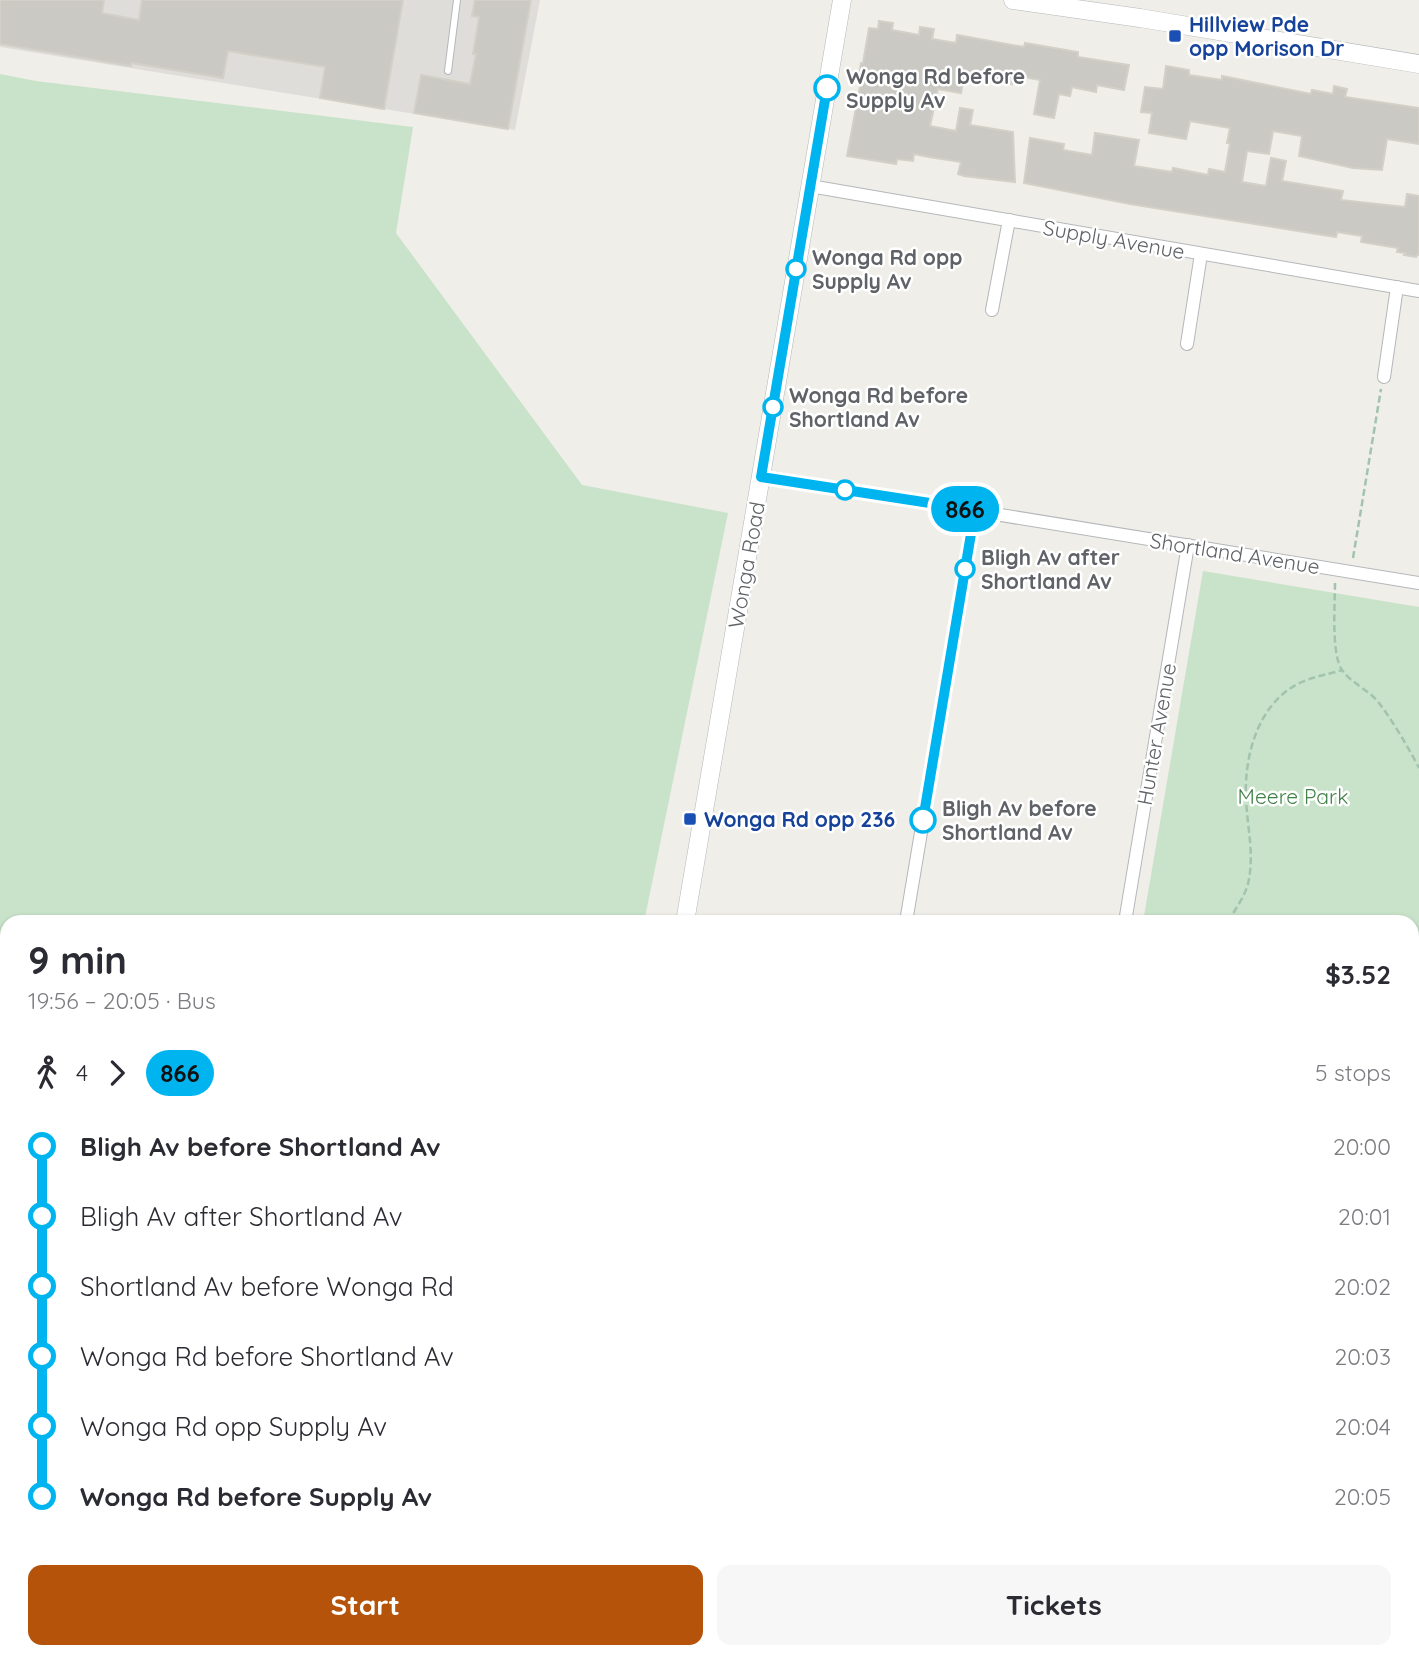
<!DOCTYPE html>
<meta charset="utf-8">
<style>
:root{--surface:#fff;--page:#f7f7f7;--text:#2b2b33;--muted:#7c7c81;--accent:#b45309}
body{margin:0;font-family:Quicksand,sans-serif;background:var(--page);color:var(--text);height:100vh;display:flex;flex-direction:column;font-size:26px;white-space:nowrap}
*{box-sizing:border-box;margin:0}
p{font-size:23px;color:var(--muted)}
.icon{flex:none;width:38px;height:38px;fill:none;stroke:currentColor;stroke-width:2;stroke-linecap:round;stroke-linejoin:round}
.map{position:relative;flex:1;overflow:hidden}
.side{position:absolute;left:0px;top:915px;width:1419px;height:744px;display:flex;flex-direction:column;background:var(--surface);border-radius:21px 21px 0 0;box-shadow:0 2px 5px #0004}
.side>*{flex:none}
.badge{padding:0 14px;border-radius:23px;font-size:24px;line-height:46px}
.map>.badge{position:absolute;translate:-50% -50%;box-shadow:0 0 0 4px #fff}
.legs{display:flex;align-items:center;gap:10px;height:77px;padding:0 28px;font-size:23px}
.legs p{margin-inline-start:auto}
.headline{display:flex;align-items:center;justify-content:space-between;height:119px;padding:0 28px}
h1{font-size:38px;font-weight:800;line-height:52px}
.cta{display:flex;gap:14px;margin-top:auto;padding:14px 28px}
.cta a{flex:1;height:80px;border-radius:14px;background:var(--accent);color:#fff;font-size:28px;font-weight:800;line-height:80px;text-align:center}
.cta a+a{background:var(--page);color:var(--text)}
ul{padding:0 28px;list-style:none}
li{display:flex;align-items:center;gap:24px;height:70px;font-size:26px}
li i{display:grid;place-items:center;width:10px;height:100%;margin:0 9px;background:currentColor}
li i::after{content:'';width:18px;height:18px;margin:-9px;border:5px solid;border-radius:50%;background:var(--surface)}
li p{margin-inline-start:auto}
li:first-child i{background:linear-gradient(#0000 50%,currentColor 0)}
li:last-child i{background:linear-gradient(currentColor 50%,#0000 0)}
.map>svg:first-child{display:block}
.industrial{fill:#deddda}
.education{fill:#dfddd6}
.green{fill:#c8e3c9}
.building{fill:#cbc9c4;stroke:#d3d0c7;stroke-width:2}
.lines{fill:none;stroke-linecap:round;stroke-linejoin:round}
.lane-casing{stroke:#b5b7ba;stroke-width:8}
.street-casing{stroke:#b5b7ba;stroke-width:14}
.secondary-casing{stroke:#b4b6ba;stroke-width:19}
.path{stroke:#a2c3ad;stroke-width:2.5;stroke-dasharray:7 3.5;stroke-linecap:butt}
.lane{stroke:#fff;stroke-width:6}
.street{stroke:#fff;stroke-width:12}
.secondary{stroke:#fff;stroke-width:18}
.line-1-casing{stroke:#fff;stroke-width:16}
.line-1{stroke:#00b5ef;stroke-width:10}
.transit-dot{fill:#1a4fb4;stroke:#fff;stroke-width:2.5}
.stop-1-dot{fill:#fff;stroke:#00b5ef;stroke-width:3.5}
.labels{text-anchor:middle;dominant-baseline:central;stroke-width:5;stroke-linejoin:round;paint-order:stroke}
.transit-label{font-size:21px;font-weight:bold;fill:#164399;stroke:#fff;text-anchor:start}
.stop-label{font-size:21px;font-weight:bold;fill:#5f6266;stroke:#fff;text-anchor:start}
.street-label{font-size:21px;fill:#5f6266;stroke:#fff}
.park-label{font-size:21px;fill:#428248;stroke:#fff}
</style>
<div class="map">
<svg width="1419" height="1658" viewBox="0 0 1419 1658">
<rect width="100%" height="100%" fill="#efeee8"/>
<polygon class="industrial" points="0,0 540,0 515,130 0,47"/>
<polygon class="education" points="779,1652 1268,1652 1267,1658 778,1658"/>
<g class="green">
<polygon points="0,74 36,81 413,127 396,233 582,485 728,513 644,922 7,922 7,1271 0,1270"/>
<polygon points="1203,571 1419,607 1419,1049 1412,1048 1412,922 1143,922"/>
<polygon points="0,1302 7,1304 7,1366 0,1365"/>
</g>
<g class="building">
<polygon points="0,0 104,0 102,13 139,20 142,0 403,0 384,109 320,98 325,67 228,51 223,78 131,63 131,66 0,44"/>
<polygon points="475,0 531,0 508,129 414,113 421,75 470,84 476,54 473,54 479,17 472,16"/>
<polygon points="879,21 893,23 892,30 919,35 920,27 934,29 932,39 956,43 957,35 1024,47 1025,43 1078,52 1078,57 1129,65 1124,90 1097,85 1096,92 1072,87 1070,96 1059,94 1054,118 1034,114 1040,80 1012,75 1012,84 964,76 961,93 938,89 930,126 956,131 960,108 973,110 970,125 1013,132 1015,182 964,176 958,174 961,162 929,157 914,154 913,161 897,159 896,164 847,156 861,81 858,81 861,63 863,63 869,28 878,29"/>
<polygon points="1166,66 1189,70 1189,75 1222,80 1222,76 1311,94 1312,90 1333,94 1334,86 1347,89 1345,97 1419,108 1419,144 1387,139 1382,170 1353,168 1299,156 1302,136 1273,131 1269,154 1247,151 1242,182 1266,186 1271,158 1286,161 1282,181 1343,191 1341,200 1405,207 1407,194 1419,196 1419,255 1417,255 1416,257 1404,255 1405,253 1397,252 1398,248 1361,242 1362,236 1337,232 1336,237 1130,204 1024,183 1030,138 1064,144 1063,150 1092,155 1095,133 1139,140 1134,166 1172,172 1173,168 1208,175 1209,169 1225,172 1230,143 1227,143 1230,128 1190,121 1186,139 1149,133 1152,113 1141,112 1145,87 1163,89"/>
</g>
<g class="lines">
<defs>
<polyline id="lane" points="448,71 457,0"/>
<g id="street">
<polyline points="810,186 1419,291"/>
<polyline points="992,310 1009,220"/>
<polyline points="1187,344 1201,254"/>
<polyline points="1384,377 1397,287"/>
<polyline points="761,476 1419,583"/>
<polyline points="906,922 975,510"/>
<polyline points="1125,922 1188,545"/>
<polyline points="1412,1067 1419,1068"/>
<polyline points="1412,1283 1419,1284"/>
<polyline points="1412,1493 1419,1494"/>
<polyline points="0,1530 7,1531"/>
<polyline points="611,1652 645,1658"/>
<polyline points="67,1658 68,1652"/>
<polyline points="265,1658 266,1652"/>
<polyline points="480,1658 483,1652"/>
<polyline points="1290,1658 1291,1652"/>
</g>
<g id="secondary">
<polyline points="1013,0 1140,18 1419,64"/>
<polyline points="685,922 842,0"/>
<polyline points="0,1405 7,1406"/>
<polyline points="1412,1641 1419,1642"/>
</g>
</defs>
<use href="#lane" class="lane-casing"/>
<use href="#street" class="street-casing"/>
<use href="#secondary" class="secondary-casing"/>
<g class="path">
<polyline points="1353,558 1381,389"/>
<path d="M1335 583C1335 603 1331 654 1342 670 1351 683 1369 690 1379 703 1394 723 1407 745 1419 768"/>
<path d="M1228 922C1235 909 1247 894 1249 879 1254 851 1247 826 1246 798 1244 758 1257 706 1296 685 1310 677 1326 675 1342 670"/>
<polyline points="0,1430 7,1431"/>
<polyline points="1412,1621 1419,1622"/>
<polyline points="286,1658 287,1652"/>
</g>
<use href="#lane" class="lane"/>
<use href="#street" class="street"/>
<use href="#secondary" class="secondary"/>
</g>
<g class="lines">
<defs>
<polyline id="line-1" points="827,88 761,477 975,510 923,820"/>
</defs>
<use href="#line-1" class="line-1-casing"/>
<use href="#line-1" class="line-1"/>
</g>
<g class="transit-dot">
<rect x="1168" y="29" width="14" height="14" rx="3.5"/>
<rect x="683" y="812" width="14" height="14" rx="3.5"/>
</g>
<g class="stop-1-dot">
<circle cx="827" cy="88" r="12"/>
<circle cx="796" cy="269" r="9"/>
<circle cx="773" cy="407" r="9"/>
<circle cx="845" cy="490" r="9"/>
<circle cx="965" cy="569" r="9"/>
<circle cx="923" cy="820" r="12"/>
</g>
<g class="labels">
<g class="transit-label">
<text x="1189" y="24">Hillview Pde<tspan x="1189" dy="24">opp Morison Dr</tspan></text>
<text x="704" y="819">Wonga Rd opp 236</text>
</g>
<g class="stop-label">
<text x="846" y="76">Wonga Rd before<tspan x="846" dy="24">Supply Av</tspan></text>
<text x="812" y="257">Wonga Rd opp<tspan x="812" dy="24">Supply Av</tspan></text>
<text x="789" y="395">Wonga Rd before<tspan x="789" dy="24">Shortland Av</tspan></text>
<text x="981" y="557">Bligh Av after<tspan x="981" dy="24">Shortland Av</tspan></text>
<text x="942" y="808">Bligh Av before<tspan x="942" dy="24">Shortland Av</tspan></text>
</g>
<g class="street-label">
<text transform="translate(1114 239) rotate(10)">Supply Avenue</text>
<text transform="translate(1235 553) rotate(9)">Shortland Avenue</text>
<text transform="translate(746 565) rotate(-80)">Wonga Road</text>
<text transform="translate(1156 734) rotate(-80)">Hunter Avenue</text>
</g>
<g class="park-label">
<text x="1293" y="796">Meere Park</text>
</g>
</g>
</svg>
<b class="badge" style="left:965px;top:509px;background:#00b5ef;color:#111">866</b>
<section class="side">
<div class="headline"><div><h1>9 min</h1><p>19:56 – 20:05 · Bus</p></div><b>$3.52</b></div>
<div class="legs"><svg class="icon" aria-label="walk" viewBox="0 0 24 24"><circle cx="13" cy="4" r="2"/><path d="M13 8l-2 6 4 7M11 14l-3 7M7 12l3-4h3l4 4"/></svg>4<svg class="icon" aria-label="forward" viewBox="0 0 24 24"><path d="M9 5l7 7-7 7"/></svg><b class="badge" style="background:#00b5ef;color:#111">866</b><p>5 stops</p></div>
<ul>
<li><i style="color:#00b5ef"></i><b>Bligh Av before Shortland Av</b><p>20:00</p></li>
<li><i style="color:#00b5ef"></i><span>Bligh Av after Shortland Av</span><p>20:01</p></li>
<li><i style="color:#00b5ef"></i><span>Shortland Av before Wonga Rd</span><p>20:02</p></li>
<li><i style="color:#00b5ef"></i><span>Wonga Rd before Shortland Av</span><p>20:03</p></li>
<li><i style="color:#00b5ef"></i><span>Wonga Rd opp Supply Av</span><p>20:04</p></li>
<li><i style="color:#00b5ef"></i><b>Wonga Rd before Supply Av</b><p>20:05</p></li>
</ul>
<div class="cta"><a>Start</a><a>Tickets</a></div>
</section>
</div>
